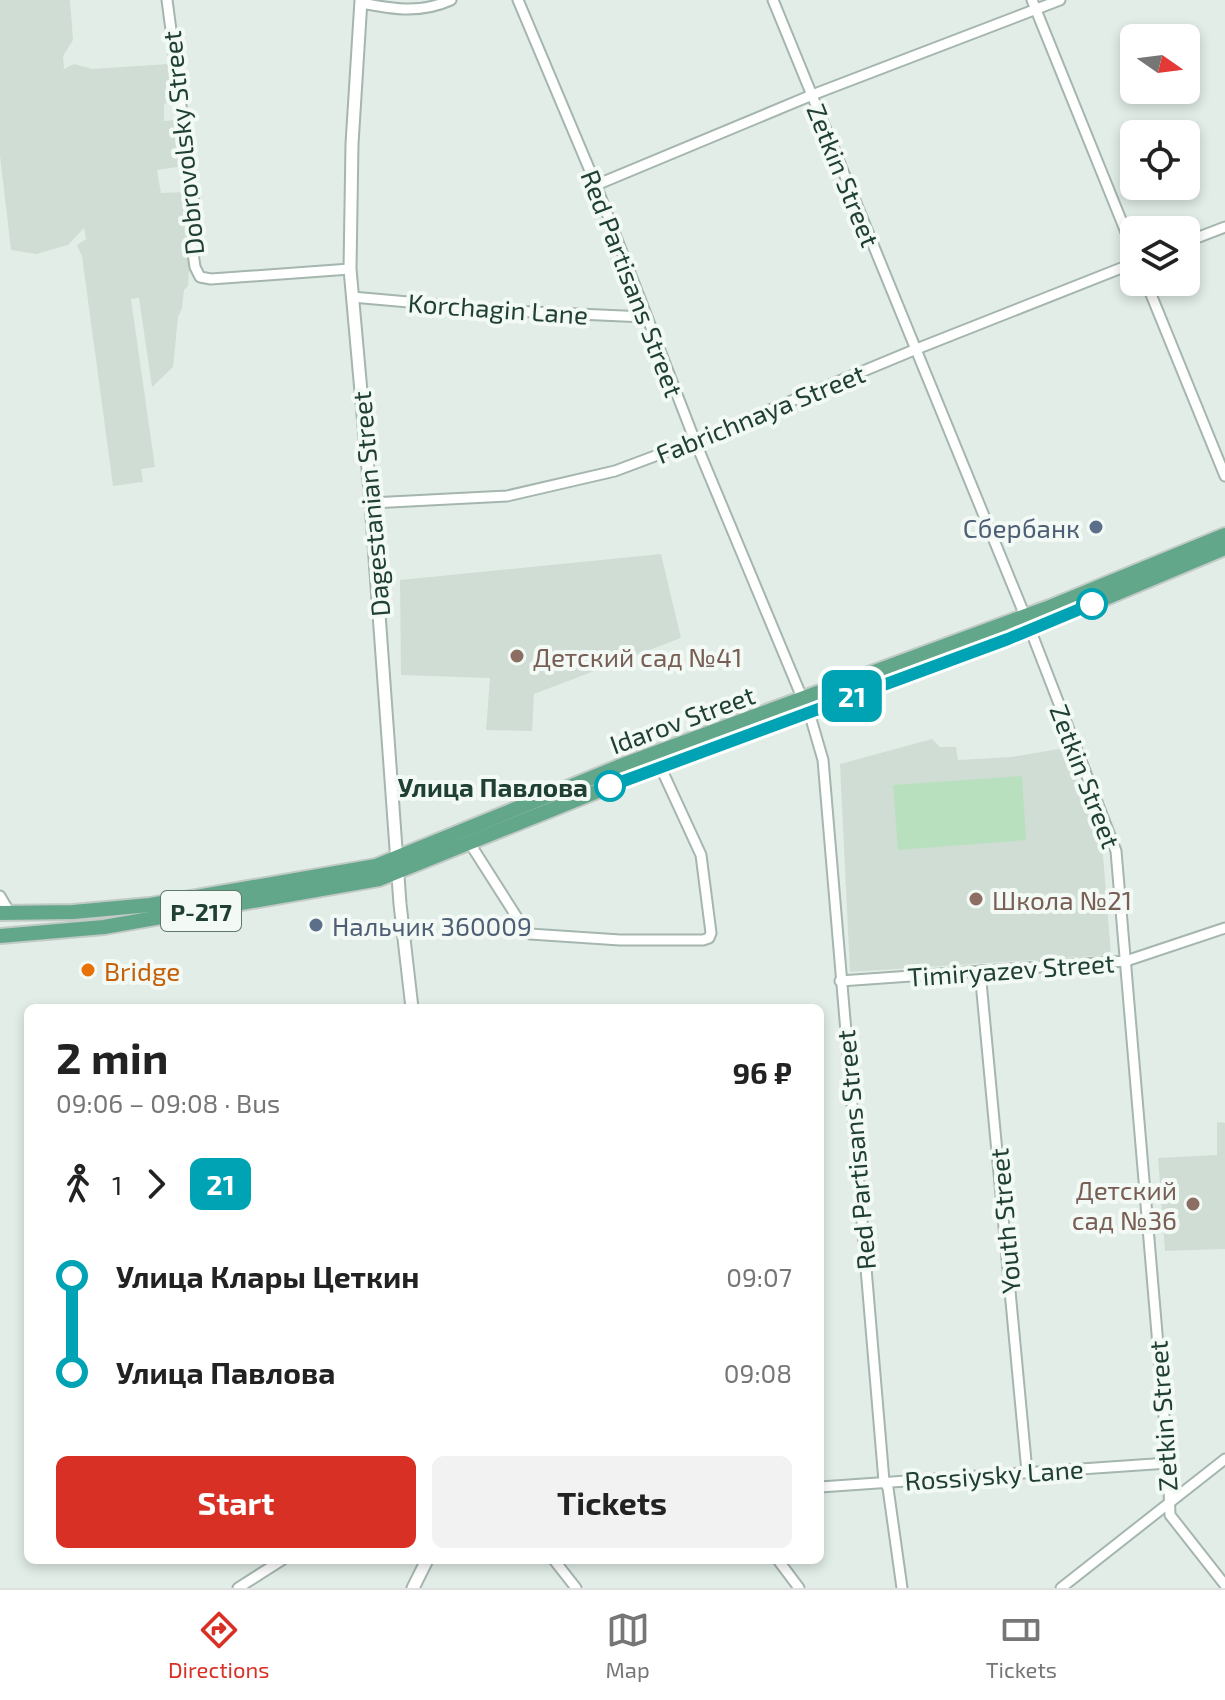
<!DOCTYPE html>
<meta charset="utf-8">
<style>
:root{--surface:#fff;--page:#f2f2f2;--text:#222;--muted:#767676;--line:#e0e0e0;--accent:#d93025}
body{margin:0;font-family:"Exo 2",sans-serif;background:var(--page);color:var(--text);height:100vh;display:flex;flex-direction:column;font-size:30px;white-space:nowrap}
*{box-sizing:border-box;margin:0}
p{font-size:26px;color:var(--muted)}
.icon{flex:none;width:44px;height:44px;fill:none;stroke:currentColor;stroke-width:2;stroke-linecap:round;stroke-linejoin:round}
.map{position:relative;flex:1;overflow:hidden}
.panel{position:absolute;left:24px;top:1004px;width:800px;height:560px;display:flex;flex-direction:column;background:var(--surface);border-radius:12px;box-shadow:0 4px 12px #0003}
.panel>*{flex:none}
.badge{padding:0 16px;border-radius:12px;font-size:28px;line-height:52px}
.needle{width:52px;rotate:104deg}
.fabs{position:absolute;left:1120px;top:24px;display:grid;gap:16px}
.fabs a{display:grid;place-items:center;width:80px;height:80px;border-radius:12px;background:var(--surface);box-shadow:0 4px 12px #0003;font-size:40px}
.map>.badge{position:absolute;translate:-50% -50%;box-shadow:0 0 0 4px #fff}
.legs{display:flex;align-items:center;gap:12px;height:88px;padding:0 32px;font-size:26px}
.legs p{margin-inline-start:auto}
.head{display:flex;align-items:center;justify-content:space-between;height:136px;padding:0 32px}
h1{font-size:44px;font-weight:700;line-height:60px}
.primary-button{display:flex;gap:16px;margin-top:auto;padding:16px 32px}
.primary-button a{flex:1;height:92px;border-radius:12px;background:var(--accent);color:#fff;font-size:32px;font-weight:700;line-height:92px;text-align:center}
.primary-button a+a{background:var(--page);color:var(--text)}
ul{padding:0 32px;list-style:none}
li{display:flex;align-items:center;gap:28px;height:96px;font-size:30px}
li i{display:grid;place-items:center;width:12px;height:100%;margin:0 10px;background:currentColor}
li i::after{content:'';width:20px;height:20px;margin:-10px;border:6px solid;border-radius:50%;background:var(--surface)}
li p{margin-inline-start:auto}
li:first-child i{background:linear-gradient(#0000 50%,currentColor 0)}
li:last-child i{background:linear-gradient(currentColor 50%,#0000 0)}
.tabs{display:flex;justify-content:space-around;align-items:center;height:112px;border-top:2px solid var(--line);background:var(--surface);font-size:22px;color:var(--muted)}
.tabs a{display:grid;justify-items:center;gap:4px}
.tabs .on{color:var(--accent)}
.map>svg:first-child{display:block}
.built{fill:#d0ddd5}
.green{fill:#b9e0be}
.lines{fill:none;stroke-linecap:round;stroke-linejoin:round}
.minor-casing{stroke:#a4b6ad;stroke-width:13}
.tertiary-casing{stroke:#a4b6ad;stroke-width:15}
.primary-casing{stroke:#c1cac6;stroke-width:18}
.minor{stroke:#fff;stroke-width:9}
.tertiary{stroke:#fff;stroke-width:11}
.primary{stroke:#63a78b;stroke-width:14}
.line-1-casing{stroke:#fff;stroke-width:18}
.line-1{stroke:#00a3b4;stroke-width:12}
.service-dot{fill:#5c6f8a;stroke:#f3faf5;stroke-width:3}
.stop-1-dot{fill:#fff;stroke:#00a3b4;stroke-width:4}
.education-dot{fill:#8d6e63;stroke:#f3faf5;stroke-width:3}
.food-dot{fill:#e8710a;stroke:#f3faf5;stroke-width:3}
.labels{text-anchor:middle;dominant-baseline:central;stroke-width:8;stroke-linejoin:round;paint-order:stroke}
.shield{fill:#f3faf5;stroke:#5f786d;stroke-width:2}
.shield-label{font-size:24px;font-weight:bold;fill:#204033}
.street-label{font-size:26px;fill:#204033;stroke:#f3faf5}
.service-label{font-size:26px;fill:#4e5e75;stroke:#f3faf5;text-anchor:end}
.education-label{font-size:26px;fill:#785e54;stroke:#f3faf5;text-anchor:start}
.stop-label{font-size:26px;font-weight:bold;fill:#204033;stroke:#f3faf5;text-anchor:end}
.food-label{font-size:26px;fill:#c56008;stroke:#f3faf5;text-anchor:start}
</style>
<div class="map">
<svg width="1225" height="1588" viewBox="0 0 1225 1588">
<rect width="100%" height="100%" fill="#e2ede7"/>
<g class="built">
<polygon points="0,0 70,0 73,40 63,56 64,69 74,64 92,69 168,64 171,101 164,104 164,121 175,120 184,166 157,170 161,193 184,192 190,256 188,286 184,290 182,308 178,317 173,367 152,387 139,298 131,299 155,467 141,469 143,482 113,486 82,256 77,245 86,239 84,228 68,245 36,254 11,250 0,156"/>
<polygon points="661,554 681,638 534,694 532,731 486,730 490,678 401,675 400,580"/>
<polygon points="932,739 940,747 956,747 958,760 1011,757 1065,748 1102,843 1111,955 850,972 840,764"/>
<polygon points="1217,1122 1225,1123 1225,1249 1165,1251 1158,1158 1217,1155"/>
</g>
<polygon class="green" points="1022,776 1026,840 898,850 893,785"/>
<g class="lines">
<defs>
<g id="minor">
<polyline points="167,0 195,211 192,246 195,267 200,277 211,279 350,269"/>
<polyline points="518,0 596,185 695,441 803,700"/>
<polyline points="773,0 1025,616 1116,851 1168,1463 1170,1515 1225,1585"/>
<polyline points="1032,0 1134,252"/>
<path d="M361 3C393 9 420 14 451 0"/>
<polyline points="596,185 812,95 1060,0"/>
<polyline points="1186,242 1225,227"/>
<polyline points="1146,282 1225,476"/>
<polyline points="352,297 511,311 645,317"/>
<polyline points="371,503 507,496 615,471 695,441 914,350 1134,263"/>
<polyline points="809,712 823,760 884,1481 888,1488 902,1588"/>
<polyline points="469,842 525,930 530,934 620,940 703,940 709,938 711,933 701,855 660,766"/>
<polyline points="0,896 10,913"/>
<polyline points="980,971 1027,1472"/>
<polyline points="840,981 1126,961 1225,928"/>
<polyline points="820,1487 1168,1463"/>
<polyline points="554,1560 576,1588"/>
<polyline points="778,1560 799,1588"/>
<polyline points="238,1588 282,1560"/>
<polyline points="1061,1588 1225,1459"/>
</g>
<g id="tertiary">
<polyline points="361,0 352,144 350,269 371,503 400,904 412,1008"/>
<polyline points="413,1588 427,1560"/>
</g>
<g id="primary">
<polyline points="0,913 73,912 150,905 376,866 628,763 1050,607 1225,535"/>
<polyline points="0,936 104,927 379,879 660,766 1015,636 1225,548"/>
</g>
</defs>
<use href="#minor" class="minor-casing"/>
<use href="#tertiary" class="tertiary-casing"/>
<use href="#primary" class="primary-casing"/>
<use href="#minor" class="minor"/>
<use href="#tertiary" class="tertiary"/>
<use href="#primary" class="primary"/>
</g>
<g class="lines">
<defs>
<polyline id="line-1" points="610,786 1008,639 1092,604"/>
</defs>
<use href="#line-1" class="line-1-casing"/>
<use href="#line-1" class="line-1"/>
</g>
<g class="service-dot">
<circle cx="1096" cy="527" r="8"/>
<circle cx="316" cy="925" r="8"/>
</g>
<g class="stop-1-dot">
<circle cx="1092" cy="604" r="14"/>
<circle cx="610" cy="786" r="14"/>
</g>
<g class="education-dot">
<circle cx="517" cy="656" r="8"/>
<circle cx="976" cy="899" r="8"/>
<circle cx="1193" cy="1204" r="8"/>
</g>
<circle class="food-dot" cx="88" cy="970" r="8"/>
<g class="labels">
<rect class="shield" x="161" y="891" width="80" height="40" rx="6"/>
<g class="shield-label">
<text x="201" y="911">Р-217</text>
</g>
<g class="street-label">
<text transform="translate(182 143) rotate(-96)">Dobrovolsky Street</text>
<text transform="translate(844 175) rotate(68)">Zetkin Street</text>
<text transform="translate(633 283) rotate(69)">Red Partisans Street</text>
<text transform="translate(498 308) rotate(4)">Korchagin Lane</text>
<text transform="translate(760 413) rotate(-22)">Fabrichnaya Street</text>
<text transform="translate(370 504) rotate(-95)">Dagestanian Street</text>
<text transform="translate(682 719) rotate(-20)">Idarov Street</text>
<text transform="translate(1086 776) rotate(69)">Zetkin Street</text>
<text transform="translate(1011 969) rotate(-4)">Timiryazev Street</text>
<text transform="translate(855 1150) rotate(-95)">Red Partisans Street</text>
<text transform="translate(1004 1221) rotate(-95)">Youth Street</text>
<text transform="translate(1162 1416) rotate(-94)">Zetkin Street</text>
<text transform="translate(994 1474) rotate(-4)">Rossiysky Lane</text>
</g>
<g class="service-label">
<text x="1080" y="527">Сбербанк</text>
<text x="332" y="925" text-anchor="start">Нальчик 360009</text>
</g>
<g class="education-label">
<text x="533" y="656">Детский сад №41</text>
<text x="992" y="899">Школа №21</text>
<text x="1177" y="1189" text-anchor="end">Детский<tspan x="1177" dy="30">сад №36</tspan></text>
</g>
<g class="stop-label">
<text x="588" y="786">Улица Павлова</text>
</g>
<g class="food-label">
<text x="104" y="970">Bridge</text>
</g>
</g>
</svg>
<div class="fabs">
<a><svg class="needle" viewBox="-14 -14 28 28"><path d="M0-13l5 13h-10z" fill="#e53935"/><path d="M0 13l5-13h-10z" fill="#767676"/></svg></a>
<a><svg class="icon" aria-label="locate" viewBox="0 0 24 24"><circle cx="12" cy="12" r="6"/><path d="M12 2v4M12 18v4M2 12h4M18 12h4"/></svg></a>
<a><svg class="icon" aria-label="layers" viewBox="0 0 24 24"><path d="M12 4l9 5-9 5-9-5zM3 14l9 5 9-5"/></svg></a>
</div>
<b class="badge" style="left:852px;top:696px;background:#00a3b4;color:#fff">21</b>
<section class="panel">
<div class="head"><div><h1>2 min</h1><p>09:06 – 09:08 · Bus</p></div><b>96 ₽</b></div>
<div class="legs"><svg class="icon" aria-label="walk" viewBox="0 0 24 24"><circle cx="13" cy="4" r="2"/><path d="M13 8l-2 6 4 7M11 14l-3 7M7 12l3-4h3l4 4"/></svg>1<svg class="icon" aria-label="forward" viewBox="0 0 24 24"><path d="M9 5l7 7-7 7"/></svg><b class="badge" style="background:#00a3b4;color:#fff">21</b></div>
<ul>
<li><i style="color:#00a3b4"></i><b>Улица Клары Цеткин</b><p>09:07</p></li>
<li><i style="color:#00a3b4"></i><b>Улица Павлова</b><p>09:08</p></li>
</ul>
<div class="primary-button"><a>Start</a><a>Tickets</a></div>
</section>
</div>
<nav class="tabs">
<a class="on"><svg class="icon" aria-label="directions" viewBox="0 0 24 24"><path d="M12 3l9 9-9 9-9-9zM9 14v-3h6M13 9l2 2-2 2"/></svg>Directions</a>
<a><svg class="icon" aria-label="map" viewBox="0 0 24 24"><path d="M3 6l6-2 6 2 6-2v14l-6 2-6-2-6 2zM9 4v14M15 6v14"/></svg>Map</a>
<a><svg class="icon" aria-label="tickets" viewBox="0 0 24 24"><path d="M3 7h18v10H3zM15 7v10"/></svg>Tickets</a>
</nav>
